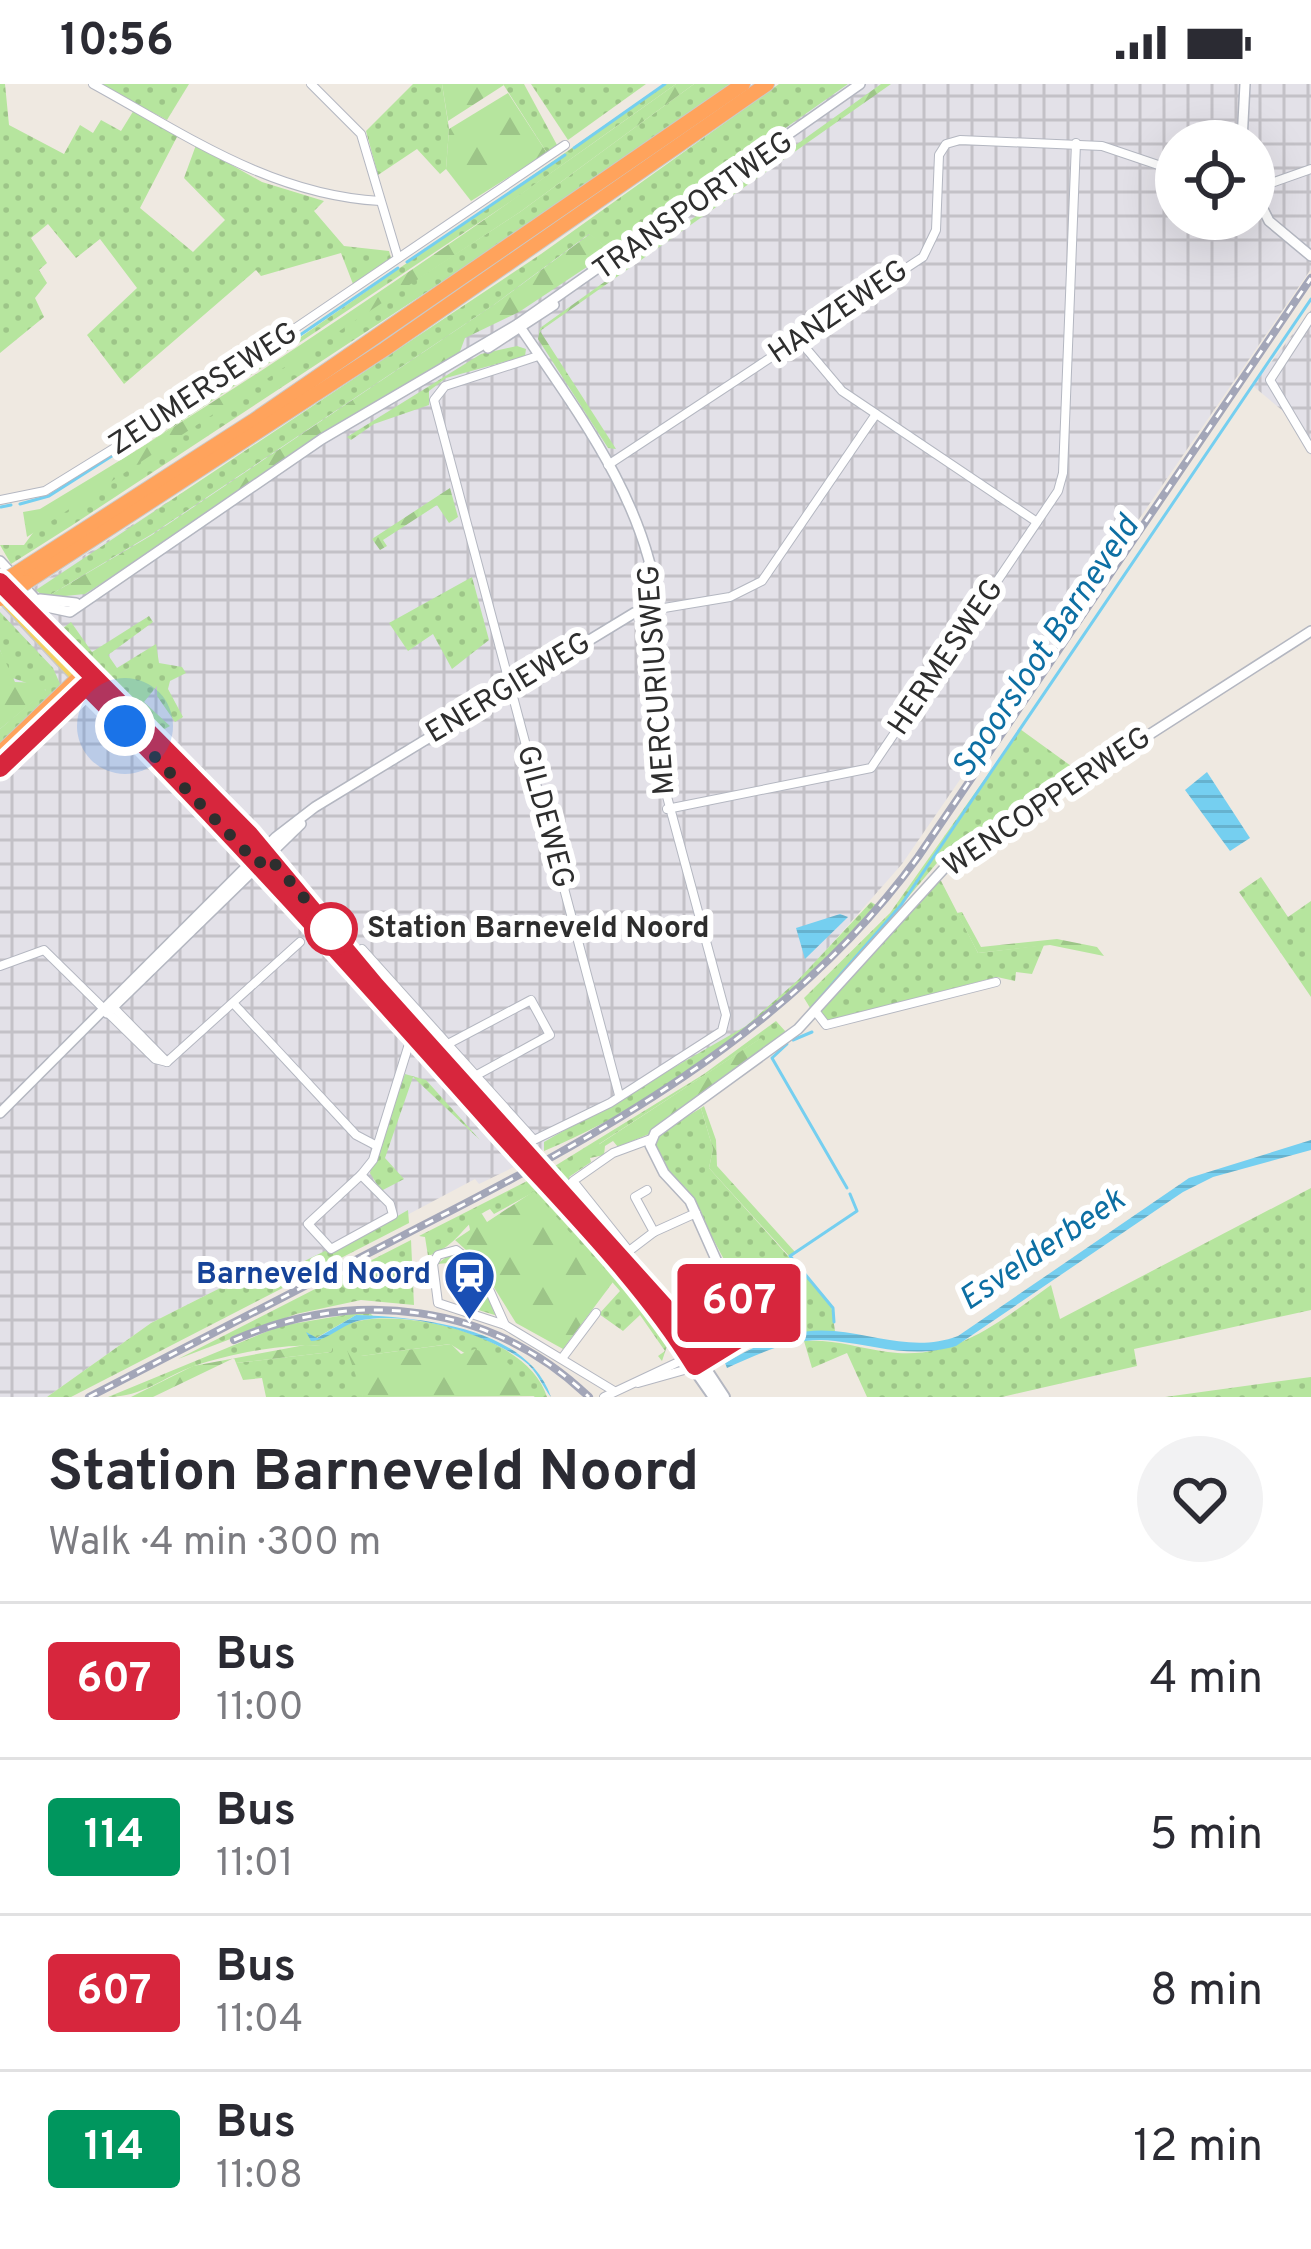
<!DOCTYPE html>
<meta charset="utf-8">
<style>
:root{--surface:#fff;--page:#f2f2f3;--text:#2b2b33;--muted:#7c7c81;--line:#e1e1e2}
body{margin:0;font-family:Overpass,sans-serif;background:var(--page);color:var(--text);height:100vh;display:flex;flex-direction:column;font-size:45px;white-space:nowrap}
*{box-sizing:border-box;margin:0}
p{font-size:39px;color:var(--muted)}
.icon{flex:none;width:66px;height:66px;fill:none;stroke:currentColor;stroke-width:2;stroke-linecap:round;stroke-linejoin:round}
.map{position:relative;height:1313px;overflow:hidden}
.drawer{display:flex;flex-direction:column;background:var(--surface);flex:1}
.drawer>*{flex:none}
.badge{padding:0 24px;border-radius:9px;font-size:42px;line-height:78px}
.controls{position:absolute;left:1155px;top:36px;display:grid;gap:24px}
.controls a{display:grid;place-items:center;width:120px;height:120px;border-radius:50%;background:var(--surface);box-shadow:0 12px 48px #0002;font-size:60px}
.you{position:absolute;width:60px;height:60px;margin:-30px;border:9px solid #fff;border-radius:50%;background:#1a73e8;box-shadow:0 0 0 18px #1a73e833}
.map>.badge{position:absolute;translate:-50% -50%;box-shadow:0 0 0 6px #fff}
.round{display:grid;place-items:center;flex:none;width:126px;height:126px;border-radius:63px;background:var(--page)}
.overview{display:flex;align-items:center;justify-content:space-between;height:204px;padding:0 48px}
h1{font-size:57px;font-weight:700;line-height:90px}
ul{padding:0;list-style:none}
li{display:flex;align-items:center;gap:36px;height:156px;padding:0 48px;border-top:3px solid var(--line)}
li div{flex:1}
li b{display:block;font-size:45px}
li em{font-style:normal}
li .badge{min-width:132px;font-weight:700;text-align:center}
.status{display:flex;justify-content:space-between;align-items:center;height:84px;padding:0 60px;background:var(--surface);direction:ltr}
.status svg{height:33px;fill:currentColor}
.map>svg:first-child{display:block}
.industrial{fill:url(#industrial-grid);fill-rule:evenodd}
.grass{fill:url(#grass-dots)}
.forest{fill:url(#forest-firs)}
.water{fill:url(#water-rules)}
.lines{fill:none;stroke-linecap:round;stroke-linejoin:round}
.stream{stroke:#75cff0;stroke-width:3}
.secondary-tunnel{stroke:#c8c4bd;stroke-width:10;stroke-dasharray:10 5;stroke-linecap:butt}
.minor-casing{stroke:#b4b7c1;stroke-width:10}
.tertiary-casing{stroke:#b4b7c1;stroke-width:12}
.secondary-casing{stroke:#b4b7c1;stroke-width:14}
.primary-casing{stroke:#c9c9c9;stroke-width:15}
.motorway-casing{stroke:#c9c9c9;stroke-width:16}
.minor{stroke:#fff;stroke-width:8}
.tertiary{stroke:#fff;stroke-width:9}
.secondary{stroke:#fff;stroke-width:10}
.primary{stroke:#f2d163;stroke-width:12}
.motorway{stroke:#ffa35c;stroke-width:14}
.rail-casing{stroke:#a3a6b8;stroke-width:8}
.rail{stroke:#fff;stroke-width:3;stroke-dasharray:9;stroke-linecap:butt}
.motorway-bridge-casing{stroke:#c9c9c9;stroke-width:16;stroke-linecap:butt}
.motorway-bridge{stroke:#ffa35c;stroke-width:14}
.line-casing{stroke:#fff;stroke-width:27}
.line{stroke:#d7263d;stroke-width:18}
.walk{stroke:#2e2e2e;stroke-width:12;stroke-dasharray:0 21.6}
.stop-dot{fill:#fff;stroke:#d7263d;stroke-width:6}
.labels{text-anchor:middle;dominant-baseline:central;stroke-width:12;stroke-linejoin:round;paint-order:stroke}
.street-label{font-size:30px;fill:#2e2e2e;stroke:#fff}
.stop-label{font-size:30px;font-weight:bold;fill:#2e2e2e;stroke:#fff;text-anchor:start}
.transit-label{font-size:30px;font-weight:bold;fill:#164399;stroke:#fff;text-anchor:end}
.water-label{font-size:33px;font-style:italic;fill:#0d6fa3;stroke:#fff}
</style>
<div class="status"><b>10:56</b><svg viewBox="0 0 49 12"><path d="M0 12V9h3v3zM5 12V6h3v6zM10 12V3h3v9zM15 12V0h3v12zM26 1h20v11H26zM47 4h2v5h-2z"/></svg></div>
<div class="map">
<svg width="1311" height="1313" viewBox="0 0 1311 1313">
<defs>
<pattern id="industrial-grid" width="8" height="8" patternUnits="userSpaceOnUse" patternTransform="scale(3)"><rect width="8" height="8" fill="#e3e1e8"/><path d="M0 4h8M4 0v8" fill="none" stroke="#c3c1c7"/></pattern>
<pattern id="grass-dots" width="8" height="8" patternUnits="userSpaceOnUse" patternTransform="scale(3)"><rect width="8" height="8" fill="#b6e59e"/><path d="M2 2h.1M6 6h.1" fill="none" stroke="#9dc588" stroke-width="1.8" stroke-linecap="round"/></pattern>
<pattern id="forest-firs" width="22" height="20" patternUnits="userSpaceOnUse" patternTransform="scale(3)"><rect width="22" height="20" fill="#b6e59e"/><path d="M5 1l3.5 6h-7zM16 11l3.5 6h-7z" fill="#9dc588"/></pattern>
<pattern id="water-rules" width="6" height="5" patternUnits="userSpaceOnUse" patternTransform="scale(3)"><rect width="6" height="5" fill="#75cff0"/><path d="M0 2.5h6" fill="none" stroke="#66b2ce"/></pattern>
</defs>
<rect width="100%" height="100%" fill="#efe9e1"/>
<g class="industrial">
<path d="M823 0H1311V185L902 780 798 898 743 946 518 1081 479 1100 475 1095 326 1174 321 1169 249 1204 240 1194 151 1239 47 1313H0V525ZM1176 57H1254V135H1176Z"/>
<polygon points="1311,226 1311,371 1283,327 1253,302"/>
</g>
<g class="grass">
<polygon points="0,0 5,0 9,41 64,70 80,41 93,49 101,36 121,47 134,26 178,51 140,124 193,168 225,136 184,94 196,61 262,98 324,117 314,127 344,162 389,167 391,174 353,200 341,169 261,192 256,186 124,300 87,251 137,204 100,155 76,174 48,140 31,154 47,179 39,186 47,199 35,214 44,233 0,269"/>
<polygon points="98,0 189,0 167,36"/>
<polygon points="413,0 442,0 449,45 446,85 440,90 417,65 378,91 366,47"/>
<polygon points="503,0 524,0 557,61 547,69"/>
<polygon points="531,0 646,0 568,56"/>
<polygon points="664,0 676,0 513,116 134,369"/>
<polygon points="694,0 730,0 527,142 71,442 11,480 0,461 24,461 38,442 520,128"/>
<polygon points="779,0 848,0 611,167 589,150 495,220 152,450 45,514 36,506 541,170"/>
<polygon points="517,262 526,265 525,272 446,294 429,307 429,321 374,340 351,356 347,353 481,270"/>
<polygon points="472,493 489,556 452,585 433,550 408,567 389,539"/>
<polygon points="0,528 53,584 61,602 0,662 0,645 46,606 10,593 0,566"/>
<polygon points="149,532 153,538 108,571 117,584 156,560 159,579 182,583 186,589 170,597 168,605 183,633 175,638 157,612 157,602 144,618 170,642 161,647 63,544 71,538 92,568"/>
<polygon points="1020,645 1078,687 942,773 812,927 804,914 890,829"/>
<polygon points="939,793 978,869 1044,861 1032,890 1016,888 1015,897 997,893 826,937 820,928"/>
<polygon points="1261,793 1288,833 1311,817 1311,913 1239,808"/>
<path d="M871 818 876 821C786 926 670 1014 544 1067V1058L746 942 798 896Z"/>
<polygon points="776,937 786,948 793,945 769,964 760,955 599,1060 604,1071 590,1074 591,1078 569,1093 582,1120 631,1176 550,1085 704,990"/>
<polygon points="405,990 426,996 480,1056 413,993 385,1074 404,1095 381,1107 370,1089"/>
<polygon points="701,1024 713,1065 709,1084 831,1220 835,1247 776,1252 751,1263 758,1244 754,1232 686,1104 669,1091 655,1065 658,1050"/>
<path d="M533 1094 626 1199 668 1259 662 1277 658 1272 665 1267 640 1231 623 1247 599 1230 620 1207 534 1108 494 1130 490 1125C463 1138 459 1162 428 1172L425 1153 419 1152Z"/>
<path d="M1311 1104V1226L1134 1265 1137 1282 1002 1313H867L847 1269 812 1284 804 1257C834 1255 859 1264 888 1268 955 1277 1000 1237 1051 1201L1060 1235Z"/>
<polygon points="408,1126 409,1139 71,1313 47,1313 151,1239 240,1194 249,1204 327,1166 339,1166"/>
<polygon points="411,1156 414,1221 361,1216 296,1230 178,1275"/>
<polygon points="453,1168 480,1188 498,1232 462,1221 459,1178 437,1180"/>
<path d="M368 1227 373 1232 356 1231 311 1257C327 1250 347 1238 364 1236 420 1228 529 1254 547 1313H535L450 1260 361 1272 363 1313H266L262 1294 243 1296 236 1279 331 1268 332 1263C293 1257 233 1269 194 1282 163 1293 143 1313 108 1313L280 1242Z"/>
<polygon points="1311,1293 1311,1313 1165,1313"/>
</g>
<g class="forest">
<polygon points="442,0 503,0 504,1 448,37"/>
<path d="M676 0H694L520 128 27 453 23 428 40 425C259 295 469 148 676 0Z"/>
<polygon points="881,0 891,0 540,247 616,365 608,364 538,255 540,244"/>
<polygon points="508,9 547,69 471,117 446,85 449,45"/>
<polygon points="590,150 611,167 519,228 465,254 459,270 85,510 45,514 152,451 495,220"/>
<polygon points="450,404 458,433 449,439 437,421 383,456 387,462 380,466 372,455"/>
<polygon points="0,566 15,598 40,599 46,607 0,645"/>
<polygon points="962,828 981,863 1057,855 1097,863 1104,872 1050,861 978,869 957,829"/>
<polygon points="761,954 769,964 649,1050 618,1063 613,1057 605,1062 604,1071 598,1061"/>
<polygon points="704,1022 716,1056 717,1082 795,1168 789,1172 709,1084 713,1065 701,1024"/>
<polygon points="534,1107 613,1198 563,1265 516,1239 477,1176 455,1156 470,1146 467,1131 482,1130 487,1138"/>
<polygon points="451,1260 461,1270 475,1265 508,1279 536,1312 363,1313 347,1266 361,1272"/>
<polygon points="305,1261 333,1262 331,1268 236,1279 234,1274 153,1313 131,1313 193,1282"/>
</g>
<g class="water">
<polygon points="1207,688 1250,754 1230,767 1185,706"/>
<polygon points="840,830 848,833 805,875 796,844"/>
<path d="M1311 1056V1066L1213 1093 1183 1108 956 1262C913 1275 878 1262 835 1257 796 1252 762 1268 727 1284L725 1279C760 1259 793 1243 834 1247 878 1251 915 1268 958 1252L1189 1094Z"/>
<path d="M356 1231C419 1233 528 1243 551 1313 543 1304 537 1286 524 1277 486 1249 410 1227 362 1236 343 1239 330 1256 311 1257L306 1248 317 1254Z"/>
</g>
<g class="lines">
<g class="stream">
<polyline points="574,64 665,0"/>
<polyline points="407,178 565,71"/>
<polyline points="284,262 398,184"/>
<polyline points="20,420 49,412 275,268"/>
<polyline points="1,423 11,421"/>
<polyline points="808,928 901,821 1311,215"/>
<polyline points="793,956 812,948"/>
<polyline points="787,960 772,974 847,1104"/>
<polyline points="834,1238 833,1224 790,1172 857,1127 850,1110"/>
</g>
<polyline class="secondary-tunnel" points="524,1069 542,1089"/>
<defs>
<g id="minor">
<path d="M93 0C186 51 271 111 380 117"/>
<polyline points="311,0 361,50 398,174"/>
<polyline points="1254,105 1311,85"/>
<polyline points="1311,233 1270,296 1311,365"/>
<polyline points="799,256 842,307 1037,438"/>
<polyline points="538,272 445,302 434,316 619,1011"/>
<polyline points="608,381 923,173 936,146 939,71 946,60 960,56 1102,62 1176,87"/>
<polyline points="0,416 45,407 160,336 565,61"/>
<polyline points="667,725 871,684 1058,407 1063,389 1076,59"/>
<polyline points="362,865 534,1056 610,1019 722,947 726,931 662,694 658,525 730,513 762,497 876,330"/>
<polyline points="0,882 44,866 155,975 167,978"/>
<polyline points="110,920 166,977"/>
<polyline points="234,920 356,1051 377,1062"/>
<polyline points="816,928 826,941 996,898"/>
<polyline points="446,961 531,916 550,951 475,992"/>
<polyline points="167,978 300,858"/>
<polygon points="361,1091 390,1120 393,1131 331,1165 308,1140"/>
<polyline points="361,1091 373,1076 409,960 391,934"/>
<polyline points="647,1106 635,1113 654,1148 629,1167 573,1097 613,1069 651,1055"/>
<polyline points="654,1148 696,1129"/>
<polyline points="505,1241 479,1183 456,1166 438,1171 433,1180 438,1219 505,1241 614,1307"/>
<polyline points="563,1273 596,1229"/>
<polyline points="638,1299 695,1283"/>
<polyline points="604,1313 689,1273"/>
</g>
<g id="tertiary">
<polyline points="1242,57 1245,0"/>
<polyline points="1254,107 1269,137 1311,172"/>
<polyline points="488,264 554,221"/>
<polyline points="0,477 42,522 70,528 322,355 518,240 860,0"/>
<polyline points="40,515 76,519"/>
<polyline points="107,929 301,740"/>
<path d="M0 1029 276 753 315 723 634 529 658 525C648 419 576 326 518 240"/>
<polyline points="691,1272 736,1249 742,1234 690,1117 664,1089 650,1061 655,1049 798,945 949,779 1311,547"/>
<polyline points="700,1280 744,1253 750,1240 744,1228"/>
</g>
<g id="secondary">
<polyline points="92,589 249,750 379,905"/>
<polyline points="80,596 210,726 521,1071"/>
<polyline points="542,1089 664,1222 724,1313"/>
<polyline points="637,1203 714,1313"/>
</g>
<g id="primary">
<polyline points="7,505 92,589"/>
<polyline points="0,510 78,594"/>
</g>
<g id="motorway">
<polyline points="18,488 253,337 743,0"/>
<polyline points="27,498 385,265 767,0"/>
<polyline points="0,669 78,594 92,589"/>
<polyline points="0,684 86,602 92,589"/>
</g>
</defs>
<use href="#minor" class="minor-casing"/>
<use href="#tertiary" class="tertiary-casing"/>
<use href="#secondary" class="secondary-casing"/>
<use href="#primary" class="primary-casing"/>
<use href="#motorway" class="motorway-casing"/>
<use href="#minor" class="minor"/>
<use href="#tertiary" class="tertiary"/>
<use href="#secondary" class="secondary"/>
<use href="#primary" class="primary"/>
<use href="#motorway" class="motorway"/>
<defs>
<g id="rail">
<path d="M234 1256C356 1203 491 1219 589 1313"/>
<path d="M89 1313C194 1259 299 1205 404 1151 596 1053 789 951 918 773L1311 194"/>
</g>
</defs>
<use href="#rail" class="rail-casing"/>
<use href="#rail" class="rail"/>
<defs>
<g id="motorway-bridge">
<polyline points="0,499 18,488"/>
<polyline points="0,515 27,498"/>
</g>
</defs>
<use href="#motorway-bridge" class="motorway-bridge-casing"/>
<use href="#motorway-bridge" class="motorway-bridge"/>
</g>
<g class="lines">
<defs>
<path id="line" d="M0 498 249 750 375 901 664 1222 698 1269 740 1246 735 1214 748 1234 747 1250 695 1282C640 1193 560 1116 490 1037 358 889 226 742 86 602L0 684"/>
</defs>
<use href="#line" class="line-casing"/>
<use href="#line" class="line"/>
<polyline class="walk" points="125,642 258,780 268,772 331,845"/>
</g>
<defs>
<symbol id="station-pin" viewBox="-11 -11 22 30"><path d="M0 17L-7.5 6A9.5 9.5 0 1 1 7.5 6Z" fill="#1a4fb4" stroke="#fff"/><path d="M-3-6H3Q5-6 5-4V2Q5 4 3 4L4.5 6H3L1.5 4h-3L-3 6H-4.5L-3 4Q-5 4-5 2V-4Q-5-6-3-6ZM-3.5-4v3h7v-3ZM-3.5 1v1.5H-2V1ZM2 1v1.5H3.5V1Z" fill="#fff"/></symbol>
</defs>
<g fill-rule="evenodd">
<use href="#station-pin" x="440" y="1162" width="59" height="81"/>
</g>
<circle class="stop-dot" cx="331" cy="845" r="24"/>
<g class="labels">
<g class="street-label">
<text transform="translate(694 123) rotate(-35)">TRANSPORTWEG</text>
<text transform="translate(839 229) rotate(-34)">HANZEWEG</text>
<text transform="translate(204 306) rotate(-33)">ZEUMERSEWEG</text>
<text transform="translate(947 574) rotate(-56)">HERMESWEG</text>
<text transform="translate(658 596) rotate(-94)">MERCURIUSWEG</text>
<text transform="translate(509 605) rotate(-31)">ENERGIEWEG</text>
<text transform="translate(1048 719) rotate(-34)">WENCOPPERWEG</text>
<text transform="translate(544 733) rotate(75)">GILDEWEG</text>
</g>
<g class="stop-label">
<text x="367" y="845">Station Barneveld Noord</text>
</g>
<g class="transit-label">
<text x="431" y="1191">Barneveld Noord</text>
</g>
<g class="water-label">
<text transform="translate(1047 564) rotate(-56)">Spoorsloot Barneveld</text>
<text transform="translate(1043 1167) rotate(-34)">Esvelderbeek</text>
</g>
</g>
</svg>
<div class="controls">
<a><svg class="icon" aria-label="locate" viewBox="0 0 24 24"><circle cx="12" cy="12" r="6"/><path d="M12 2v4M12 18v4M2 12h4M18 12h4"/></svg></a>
</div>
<div class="you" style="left:125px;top:642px"></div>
<b class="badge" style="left:739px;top:1219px;background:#d7263d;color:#fff">607</b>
</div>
<section class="drawer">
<div class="overview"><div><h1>Station Barneveld Noord</h1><p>Walk · 4 min · 300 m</p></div><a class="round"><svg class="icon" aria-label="heart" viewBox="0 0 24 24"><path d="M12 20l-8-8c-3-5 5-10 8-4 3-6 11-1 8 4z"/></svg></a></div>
<ul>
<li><span class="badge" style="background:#d7263d;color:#fff">607</span><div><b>Bus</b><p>11:00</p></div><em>4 min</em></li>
<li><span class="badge" style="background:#00965e;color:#fff">114</span><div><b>Bus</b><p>11:01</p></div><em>5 min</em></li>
<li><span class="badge" style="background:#d7263d;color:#fff">607</span><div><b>Bus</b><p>11:04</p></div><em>8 min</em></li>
<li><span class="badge" style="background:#00965e;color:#fff">114</span><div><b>Bus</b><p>11:08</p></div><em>12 min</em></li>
</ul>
</section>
